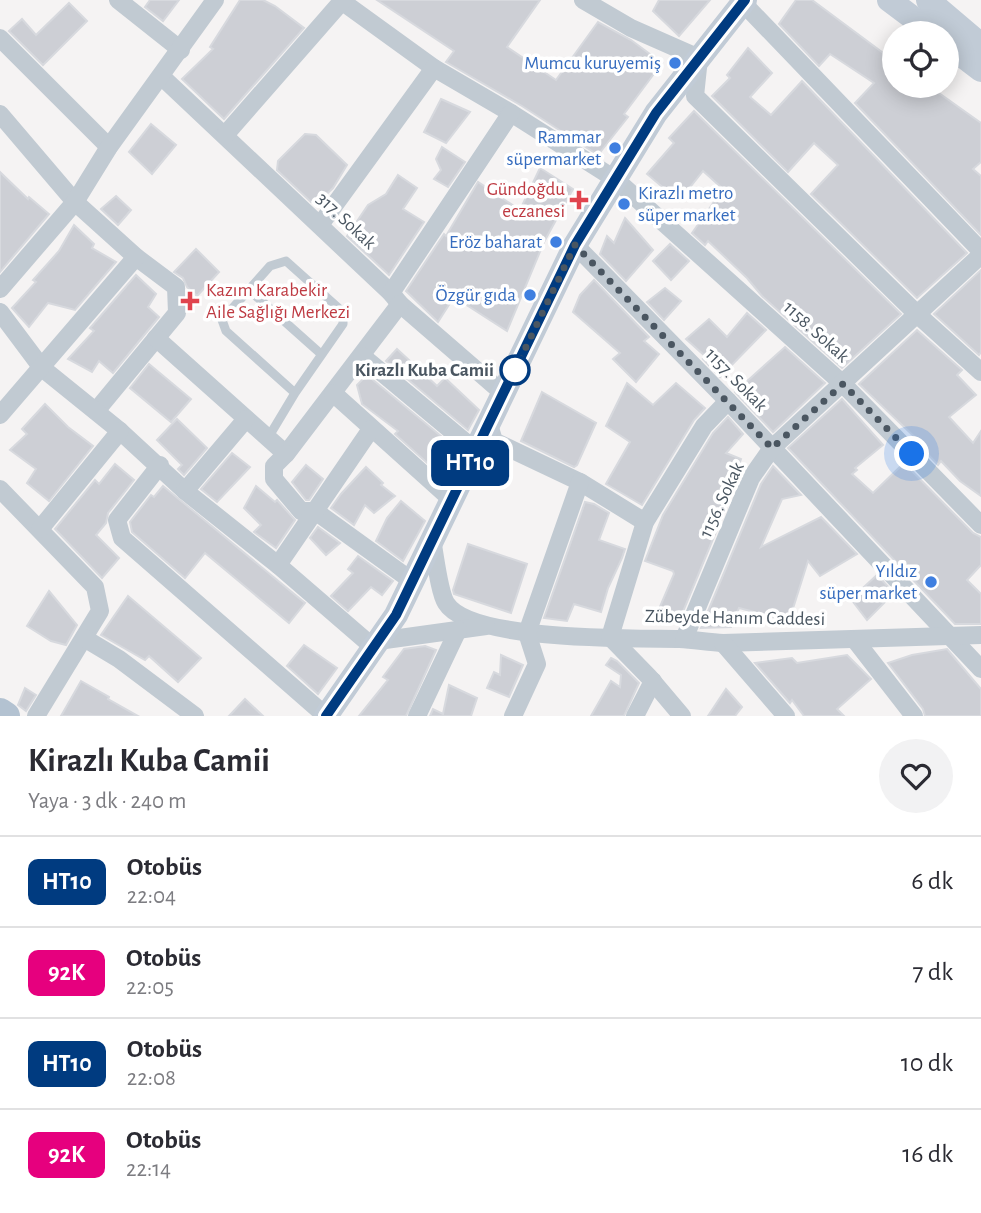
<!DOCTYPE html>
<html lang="tr">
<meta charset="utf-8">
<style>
:root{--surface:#fff;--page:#f2f2f3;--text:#2b2b33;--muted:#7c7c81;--line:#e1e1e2}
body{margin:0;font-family:"Alegreya Sans",sans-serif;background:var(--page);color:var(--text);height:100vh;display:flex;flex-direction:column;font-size:26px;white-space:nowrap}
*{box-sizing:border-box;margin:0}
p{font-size:23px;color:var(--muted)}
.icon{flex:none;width:38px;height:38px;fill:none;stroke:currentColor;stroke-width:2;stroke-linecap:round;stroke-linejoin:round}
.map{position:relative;height:716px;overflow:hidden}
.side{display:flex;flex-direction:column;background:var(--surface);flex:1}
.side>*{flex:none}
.badge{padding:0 14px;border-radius:10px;font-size:24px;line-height:46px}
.tools{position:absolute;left:882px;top:21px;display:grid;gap:14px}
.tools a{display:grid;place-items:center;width:77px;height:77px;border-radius:50%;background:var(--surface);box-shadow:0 4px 18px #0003;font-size:35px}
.you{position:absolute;width:35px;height:35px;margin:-18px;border:5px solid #fff;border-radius:50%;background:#1a73e8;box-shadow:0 0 0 10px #1a73e833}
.map>.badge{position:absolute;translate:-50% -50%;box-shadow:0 0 0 4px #fff}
.round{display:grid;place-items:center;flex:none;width:74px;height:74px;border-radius:37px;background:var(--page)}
.summary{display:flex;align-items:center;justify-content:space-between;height:119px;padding:0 28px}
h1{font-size:33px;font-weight:700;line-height:52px}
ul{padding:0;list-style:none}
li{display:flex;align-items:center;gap:21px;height:91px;padding:0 28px;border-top:2px solid var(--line)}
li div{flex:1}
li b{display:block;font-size:26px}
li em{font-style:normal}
li .badge{min-width:77px;font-weight:700;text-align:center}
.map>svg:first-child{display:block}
.building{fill:#cdcfd5;stroke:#d7d9de;stroke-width:2}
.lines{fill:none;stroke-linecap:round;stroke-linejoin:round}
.lane{stroke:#c1cad2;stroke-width:9}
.street{stroke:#c1cad2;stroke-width:18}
.secondary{stroke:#c1cbd6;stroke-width:24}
.primary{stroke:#b3c2d1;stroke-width:28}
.line-casing{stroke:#fff;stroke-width:16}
.line{stroke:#003b80;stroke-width:10}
.walk{stroke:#4a5661;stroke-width:7;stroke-dasharray:0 12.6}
.shop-dot{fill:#3f7fe0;stroke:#fff;stroke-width:2.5}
.health-dot{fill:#e0444e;stroke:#fff;stroke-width:2.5}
.stop-dot{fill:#fff;stroke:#003b80;stroke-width:3.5}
.labels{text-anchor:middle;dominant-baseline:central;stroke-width:7;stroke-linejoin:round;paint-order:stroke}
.shop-label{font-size:19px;fill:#366cbe;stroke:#fff;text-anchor:end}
.health-label{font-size:19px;fill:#be3a42;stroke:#fff;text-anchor:end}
.street-label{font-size:19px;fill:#4a5661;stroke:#fff}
.stop-label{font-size:19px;font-weight:bold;fill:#4a5661;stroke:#fff;text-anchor:end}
</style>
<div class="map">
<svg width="981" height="716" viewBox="0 0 981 716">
<rect width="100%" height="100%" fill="#f5f3f3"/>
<g class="building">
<polygon points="150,0 179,0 163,21 145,7"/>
<polygon points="240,0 263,0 275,6 304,28 224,119 182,79 213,49 210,47"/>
<polygon points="377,0 540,0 507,47 556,80 598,22 631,40 662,63 624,114 628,117 598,155 522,106 446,62 454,51"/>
<polygon points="659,0 710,0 679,36 653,11"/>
<polygon points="796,0 812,0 894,61 894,86 929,86 981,123 981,162 973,169 981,176 981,235 855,103 874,83 830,54 819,66 779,24"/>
<polygon points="69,3 87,21 43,65 9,31 22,19 36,35"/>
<polygon points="748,48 772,73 750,97 771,115 802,81 967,253 917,298 811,194 838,165 814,143 788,172 712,96 730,78 727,75"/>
<polygon points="441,99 470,112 446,143 424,132"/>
<polygon points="694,111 901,314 842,368 762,296 747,278 708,241 705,245 692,233 723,189 703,171 679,201 647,174 674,143 669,138"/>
<polygon points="151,124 176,145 152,174 129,152"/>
<polygon points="305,134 316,135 347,165 333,188 319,201 311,202 277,170 278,161"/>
<polygon points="442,147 465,162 448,187 434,179 441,170 436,159"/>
<polygon points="540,168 573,189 544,242 507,331 454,297 438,322 406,291 444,234 446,236 478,182 520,210"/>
<polygon points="0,172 28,199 29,197 49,214 0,272"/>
<polygon points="398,175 417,188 403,209 424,222 389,275 347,236 368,205 386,194"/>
<polygon points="116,196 131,210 118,225 101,209"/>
<polygon points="625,218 653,250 626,281 600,254 607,236 614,243"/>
<polygon points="74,225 94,244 92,248 116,262 75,310 48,303 29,327 12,308 36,282 33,280 59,251"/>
<polygon points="670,244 689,261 671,280 653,261"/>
<polygon points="196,249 219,272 197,296 187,287 183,278 174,272"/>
<polygon points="981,270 981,352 979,355 934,314"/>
<polygon points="136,275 156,294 148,307 159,317 113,373 99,361 92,372 68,359 94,331 90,328"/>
<polygon points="594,280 649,337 644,341 659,354 636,382 613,359 620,353 573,312 580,295"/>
<polygon points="665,288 681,301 664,320 647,302"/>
<polygon points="747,313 766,330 720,377 703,359 706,357 686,339 709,319 727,337"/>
<polygon points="917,330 962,370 957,375 976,395 949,417 973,443 981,431 981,496 960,481 941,461 938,465 920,446 922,444 859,384"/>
<polygon points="785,347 825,383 773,432 735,392"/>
<polygon points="397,349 437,386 445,378 479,410 468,430 386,361"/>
<polygon points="149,364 191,399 171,422 130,388"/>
<polygon points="367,375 459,451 444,478 395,434 398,431 362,404 357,385"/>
<polygon points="627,383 653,405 676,383 705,408 694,420 642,505 606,484 630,442 606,426"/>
<polygon points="542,392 596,423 577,465 574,467 521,441"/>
<polygon points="842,399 883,445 855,468 857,470 852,474 873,493 904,463 973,533 981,537 981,565 967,580 981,594 981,624 955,624 788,448"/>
<polygon points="45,404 68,427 93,446 49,501 27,483 36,469 10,450 27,434 22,429"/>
<polygon points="728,417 743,434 726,453 741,459 721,514 725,510 680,619 659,609 674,574 673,571 645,561 663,515 713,433"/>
<polygon points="177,419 207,448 184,475 178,469 182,465 157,440"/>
<polygon points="232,453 250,467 217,502 201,489"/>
<polygon points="115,464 134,480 108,513 106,523 96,535 119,558 102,578 55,529 95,480 99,484"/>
<polygon points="306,465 323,479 309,500 306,500 292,482"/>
<polygon points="773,466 801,495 782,499 761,547 821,517 857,554 820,576 808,561 789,621 739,608 731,627 701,628 761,484"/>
<polygon points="366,467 383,483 381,485 395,496 374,513 365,505 354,525 331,508 341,494"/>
<polygon points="163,486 305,603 289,623 205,553 185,578 132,532 130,522 151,495 154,497"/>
<polygon points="256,486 275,502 277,500 295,520 276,548 254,532 261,525 244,508"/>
<polygon points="401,501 425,521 403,561 376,541 387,518"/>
<polygon points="585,502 594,504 609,513 599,540 625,549 622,558 608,588 601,612 574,604 567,621 544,618"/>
<polygon points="318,527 340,543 326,555 310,538"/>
<polygon points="468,544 527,564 511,613 454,594 453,590"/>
<polygon points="358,556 393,581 382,595 371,587 348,611 331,596 353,573 348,569"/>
<polygon points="877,575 894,593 867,620 851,599"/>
<polygon points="49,591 77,625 66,645 51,641 27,626"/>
<polygon points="128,596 201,658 178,682 149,656 145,660 101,635"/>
<polygon points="304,645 337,668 318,694 287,666"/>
<polygon points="425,646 436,650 406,716 359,716 388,680 383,677 404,649"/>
<polygon points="947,649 981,689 981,716 925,716 923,709 888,663 912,655"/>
<polygon points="501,655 523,665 509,697 487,688 494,672 500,675"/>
<polygon points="847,655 871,679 837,709 844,716 804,716 792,700 790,703 755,663 792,658 797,663"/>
<polygon points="611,658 617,661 639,683 624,716 591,716 611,681 620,687 621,675 606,665"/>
<polygon points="81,681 109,697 108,699 138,716 61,716"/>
<polygon points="449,685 477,698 471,716 430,716 433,709 443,714"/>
<polygon points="25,688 36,695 26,711 18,705"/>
<polygon points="726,689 742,707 735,716 708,716"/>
<polygon points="245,699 263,716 229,716"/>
</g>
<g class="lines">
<g class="lane">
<polyline points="248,289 321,354"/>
<polyline points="268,438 295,393 343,324 343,312 286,261 270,266 222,320 226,331 295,393"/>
</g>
<g class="street">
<polyline points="118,0 181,50"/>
<polyline points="340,0 434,68 511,113 615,179 843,384 981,525"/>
<polyline points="583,0 631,28 699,58 695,96 918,315 981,372"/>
<polyline points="743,3 981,251"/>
<polyline points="0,38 109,147"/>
<polyline points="161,76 391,293 400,304 504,394"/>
<polyline points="0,114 75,202 136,257 176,287 177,313 96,411"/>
<polyline points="225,135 343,0"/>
<polyline points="320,225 434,68"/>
<polyline points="575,245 728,401 981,669"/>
<polyline points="0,289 75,202 109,147 215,0"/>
<polyline points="391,293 511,113"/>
<polyline points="0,312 42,368 120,431 185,491 278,565 373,647"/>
<polyline points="156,338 286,454 400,304"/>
<polyline points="362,356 476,451"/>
<polyline points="333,393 452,500"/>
<polyline points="0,415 136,257"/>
<polyline points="489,425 494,441 580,482 645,522"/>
<polyline points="286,454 274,466 274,479 301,511 315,511 412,581"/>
<polyline points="160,465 117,520 122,538 326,716"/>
<polyline points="0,489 95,587 100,611 36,716"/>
<polyline points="185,491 246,419"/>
<polyline points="40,529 120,431"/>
<path d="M432 540C435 554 439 592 446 603 470 642 634 638 680 639 694 640 709 642 723 643L981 635"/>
<polyline points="278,565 371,429"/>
<polyline points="84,638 119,659 195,716"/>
<polyline points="684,639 751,478 772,448 981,255"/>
<polyline points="855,640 914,716"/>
<polyline points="378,641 486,626"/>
<polyline points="723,643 786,716"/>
<polyline points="417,716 458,630"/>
<polyline points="513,716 537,664 527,633 580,482"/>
<polyline points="635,716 653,681"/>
<polyline points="682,716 649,677 610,637 645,522 704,426 728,401"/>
</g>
<g class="secondary">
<polyline points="889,0 933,33"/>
<polyline points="928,0 981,45"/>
<polyline points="947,44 981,70"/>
<polyline points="326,716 396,615 575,245 656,113 745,0"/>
</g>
<polyline class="primary" points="0,712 6,716"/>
</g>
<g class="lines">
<defs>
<polyline id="line" points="326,716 396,615 575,245 656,113 745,0"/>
</defs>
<use href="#line" class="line-casing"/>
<use href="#line" class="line"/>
<polyline class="walk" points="515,370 575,245 772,448 843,384 912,454"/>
</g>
<g class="shop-dot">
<circle cx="675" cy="63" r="7"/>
<circle cx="615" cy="148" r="7"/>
<circle cx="624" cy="204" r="7"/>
<circle cx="556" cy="242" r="7"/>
<circle cx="530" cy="295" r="7"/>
<circle cx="931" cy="582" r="7"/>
</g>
<g class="health-dot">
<path d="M575.5 189.5h7v7h7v7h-7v7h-7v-7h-7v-7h7z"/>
<path d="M186.5 290.5h7v7h7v7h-7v7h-7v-7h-7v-7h7z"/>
</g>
<circle class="stop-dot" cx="515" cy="370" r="14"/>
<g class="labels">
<g class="shop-label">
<text x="661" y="63">Mumcu kuruyemiş</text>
<text x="601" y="137">Rammar<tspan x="601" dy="22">süpermarket</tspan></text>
<text x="638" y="193" text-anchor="start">Kirazlı metro<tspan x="638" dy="22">süper market</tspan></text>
<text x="542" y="242">Eröz baharat</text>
<text x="516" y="295">Özgür gıda</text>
<text x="917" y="571">Yıldız<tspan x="917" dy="22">süper market</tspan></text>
</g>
<g class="health-label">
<text x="565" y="189">Gündoğdu<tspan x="565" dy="22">eczanesi</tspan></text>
<text x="206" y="290" text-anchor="start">Kazım Karabekir<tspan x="206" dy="22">Aile Sağlığı Merkezi</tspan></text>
</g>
<g class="street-label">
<text transform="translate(346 221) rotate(43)">317. Sokak</text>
<text transform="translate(816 332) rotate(42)">1158. Sokak</text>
<text transform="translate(736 380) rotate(46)">1157. Sokak</text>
<text transform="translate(722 500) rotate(-65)">1156. Sokak</text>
<text transform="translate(735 618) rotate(1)">Zübeyde Hanım Caddesi</text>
</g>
<g class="stop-label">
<text x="494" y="370">Kirazlı Kuba Camii</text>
</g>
</g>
</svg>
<div class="tools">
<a><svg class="icon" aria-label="locate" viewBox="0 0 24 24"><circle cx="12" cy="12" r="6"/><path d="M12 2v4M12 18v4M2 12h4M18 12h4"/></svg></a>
</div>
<div class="you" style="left:912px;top:454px"></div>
<b class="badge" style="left:470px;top:463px;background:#003b80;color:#fff">HT10</b>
</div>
<section class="side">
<div class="summary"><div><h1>Kirazlı Kuba Camii</h1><p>Yaya · 3 dk · 240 m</p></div><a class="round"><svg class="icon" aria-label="heart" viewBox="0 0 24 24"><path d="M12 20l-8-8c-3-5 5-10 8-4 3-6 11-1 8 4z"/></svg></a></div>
<ul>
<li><span class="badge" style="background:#003b80;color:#fff">HT10</span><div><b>Otobüs</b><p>22:04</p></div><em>6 dk</em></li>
<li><span class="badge" style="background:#e6007e;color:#fff">92K</span><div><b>Otobüs</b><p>22:05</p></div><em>7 dk</em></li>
<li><span class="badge" style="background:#003b80;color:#fff">HT10</span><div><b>Otobüs</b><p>22:08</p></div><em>10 dk</em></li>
<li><span class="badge" style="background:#e6007e;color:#fff">92K</span><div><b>Otobüs</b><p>22:14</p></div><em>16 dk</em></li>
</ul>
</section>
